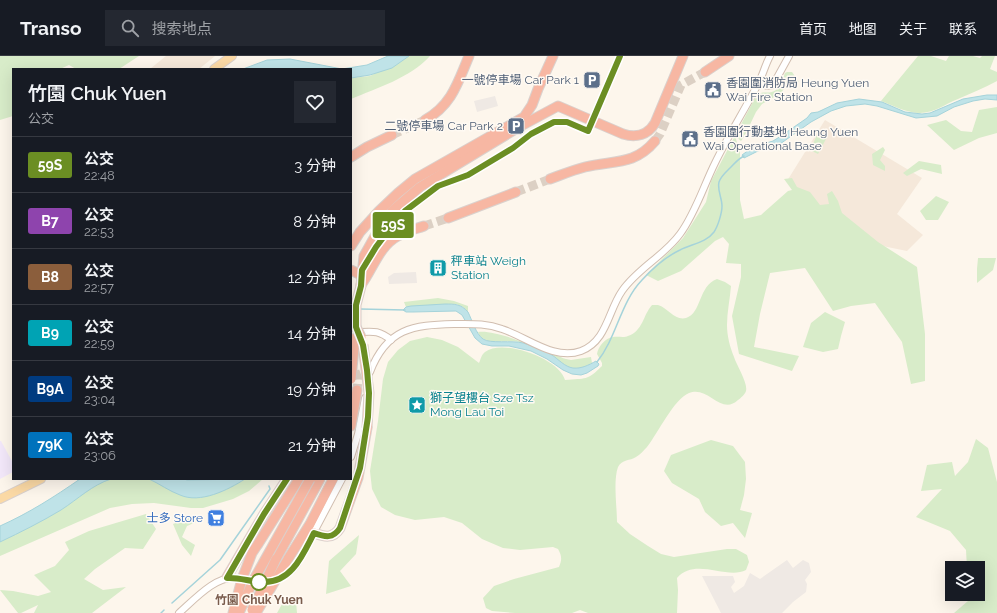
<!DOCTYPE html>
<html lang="zh">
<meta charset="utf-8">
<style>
:root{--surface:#171b24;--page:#242831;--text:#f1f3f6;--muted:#9ea1a6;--line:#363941}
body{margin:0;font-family:Raleway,"Noto Sans SC",sans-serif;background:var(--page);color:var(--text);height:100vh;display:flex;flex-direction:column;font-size:15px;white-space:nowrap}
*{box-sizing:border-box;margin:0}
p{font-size:13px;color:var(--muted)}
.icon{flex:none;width:22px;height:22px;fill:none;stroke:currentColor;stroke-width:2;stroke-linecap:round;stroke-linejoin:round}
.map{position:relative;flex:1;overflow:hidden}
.details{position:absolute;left:12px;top:12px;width:340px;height:412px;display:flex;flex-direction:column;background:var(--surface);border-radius:0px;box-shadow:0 4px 16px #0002}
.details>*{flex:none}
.badge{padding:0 8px;border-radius:3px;font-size:14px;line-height:26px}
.fabs{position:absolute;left:945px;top:505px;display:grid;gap:8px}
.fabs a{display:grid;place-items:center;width:40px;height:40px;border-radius:0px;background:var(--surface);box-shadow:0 4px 16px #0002;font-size:20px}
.map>.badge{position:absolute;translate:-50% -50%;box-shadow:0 0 0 2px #fff}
.round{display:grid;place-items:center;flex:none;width:42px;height:42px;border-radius:0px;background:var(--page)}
.headline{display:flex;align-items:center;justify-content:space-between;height:68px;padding:0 16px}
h1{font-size:19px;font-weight:600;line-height:30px}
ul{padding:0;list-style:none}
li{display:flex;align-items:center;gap:12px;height:56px;padding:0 16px;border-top:1px solid var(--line)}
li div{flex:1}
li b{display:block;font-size:15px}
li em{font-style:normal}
li .badge{min-width:44px;font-weight:700;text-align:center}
header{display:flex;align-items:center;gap:24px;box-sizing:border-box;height:56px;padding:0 20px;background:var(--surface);border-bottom:1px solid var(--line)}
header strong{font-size:19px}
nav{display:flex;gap:22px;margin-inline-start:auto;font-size:14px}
.search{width:280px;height:36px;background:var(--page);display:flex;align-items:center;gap:10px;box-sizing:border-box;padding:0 14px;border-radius:0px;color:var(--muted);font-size:15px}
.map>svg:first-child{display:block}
.residential{fill:#f5e8da}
.industrial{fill:#efe9e4}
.education{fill:#f3e8fa}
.green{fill:#d8ecc9}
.water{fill:#bfe3e8;stroke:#a5d3da}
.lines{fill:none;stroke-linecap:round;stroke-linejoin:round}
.stream{stroke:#a5d3da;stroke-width:1.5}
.highway-tunnel{stroke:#dcd0c4;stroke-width:9;stroke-dasharray:9 4.5;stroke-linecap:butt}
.minor-casing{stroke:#d1beb0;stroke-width:8}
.major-casing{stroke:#dad1cd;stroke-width:10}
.highway-casing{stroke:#dad1cd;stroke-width:11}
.minor{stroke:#fff;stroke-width:6}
.major{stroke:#fbd9a5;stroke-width:8}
.highway{stroke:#f7b7a3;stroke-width:9}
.highway-bridge-casing{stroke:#dad1cd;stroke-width:11;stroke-linecap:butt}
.highway-bridge{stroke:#f7b7a3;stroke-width:9}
.line-casing{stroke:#fff;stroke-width:9}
.line{stroke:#6b8e23;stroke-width:6}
.stop-dot{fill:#fff;stroke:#6b8e23;stroke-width:2}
.labels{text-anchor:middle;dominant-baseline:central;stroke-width:3;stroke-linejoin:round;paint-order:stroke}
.service-label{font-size:12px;fill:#4e5e75;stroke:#fffaf3;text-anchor:end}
.culture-label{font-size:12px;fill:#0d838f;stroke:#fffaf3;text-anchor:start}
.shop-label{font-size:12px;fill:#366cbe;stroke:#fffaf3;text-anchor:end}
.stop-label{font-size:12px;font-weight:bold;fill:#7a5c4d;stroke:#fffaf3}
</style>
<header>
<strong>Transo</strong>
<div class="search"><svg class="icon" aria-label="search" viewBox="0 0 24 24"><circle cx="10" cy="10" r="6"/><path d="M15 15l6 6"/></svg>搜索地点</div>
<nav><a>首页</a><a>地图</a><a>关于</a><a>联系</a></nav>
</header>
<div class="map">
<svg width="997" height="557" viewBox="0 0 997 557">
<rect width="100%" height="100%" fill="#fdf6ec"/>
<g class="residential">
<polygon points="166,0 215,0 199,13 150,13"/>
<polygon points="825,64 922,122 897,158 923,179 907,195 853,184 787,125"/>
</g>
<g class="industrial">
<polygon points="495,40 498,50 477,56 474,45"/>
<polygon points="416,216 417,227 389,228 388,221 394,217"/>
<polygon points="787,504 793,512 803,504 809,507 811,516 805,524 807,528 806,536 793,546 782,557 721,557 702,520 733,520 735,526 731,531 734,537 744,530 750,517 760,523"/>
</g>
<polygon class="education" points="0,385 1,385 13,407 13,416 0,423"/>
<g class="green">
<polygon points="0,0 139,0 119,13 76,13 69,9 60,13 13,13 13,60 0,64"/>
<path d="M409 0H430C410 22 377 32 351 43V22L370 20Z"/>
<path d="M918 0H931L946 5 949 0H973L980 2 982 0H995L990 13 997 16V25C984 32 971 37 958 43 945 48 934 57 920 57 907 57 894 50 881 45Z"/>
<path d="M787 16H792L799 26H794L783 34 781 37 762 48 756 56 744 81 741 85 735 80 740 96V144L744 163 761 159 788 135 792 134 784 123 792 122 797 131 810 136 820 149 829 148 827 138 832 135 838 145 842 157 878 186 917 211 925 278V325L911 328 902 286 875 247 851 250 833 255 805 212 770 217 760 258 754 291 799 300 792 315 739 298 732 260 741 221V208L726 207 729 188 723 181 715 185 681 215 658 225 646 219 683 182 706 146 711 125 755 42C762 32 768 40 776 34 780 31 783 22 785 17Z"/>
<polygon points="997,51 997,77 979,82 954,94 927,69 946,64 961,75 972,76 979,54"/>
<polygon points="818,77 827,81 818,98 810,94"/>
<polygon points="883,91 885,94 880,104 885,110 885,115 873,109 872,98"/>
<polygon points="919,105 941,109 942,118 921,113 907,120 903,117"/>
<polygon points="936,140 949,146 938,164 926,164 920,155"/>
<polygon points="978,202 996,202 993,214 977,227 977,213"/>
<path d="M717 223 725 226 731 230C730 243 727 256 727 269 727 280 730 291 734 301 737 310 748 327 746 335 745 338 741 342 738 344 721 360 708 329 689 337 674 343 658 377 647 391 644 394 640 399 636 401 630 405 622 403 618 411 613 425 617 451 617 466L630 478 648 490 661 498 674 501 727 493H736L747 499 749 506 746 514C727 524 695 501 677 522L678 534 677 557H588L580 554 572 557H515L492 555 486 552 483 542 494 530 514 523 559 511C562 504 562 500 558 493L553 491 520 494 503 492 482 483 462 467 444 461 415 464 395 459 381 451 372 433 370 415 378 365 383 323 388 306 398 294 410 285 427 281 442 284 458 291 479 307C481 303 481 299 485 296 503 282 560 303 565 324 586 322 587 325 602 310V307L597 298C598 291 605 282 613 281 618 280 624 282 628 280 643 275 643 259 652 249 654 249 656 249 658 249 668 252 675 265 686 262 702 257 698 230 717 223Z"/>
<polygon points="438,242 454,245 468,250 468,256 463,251 456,248 406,251 404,246"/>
<polygon points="825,256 845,266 841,280 838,293 823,296 803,291 811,267"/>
<path d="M478 276C498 273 546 296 566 303L571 304 591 301 592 307C587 310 581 313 574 312 565 312 558 303 550 298 538 291 523 285 509 285 498 285 483 289 478 276Z"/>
<polygon points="976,383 988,392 997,426 997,557 954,557 968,545 967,538 978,538 978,512 967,512 966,494 950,475 916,461 942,433 921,435 927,409 952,406 955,420 968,406"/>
<polygon points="711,384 733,390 745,406 746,423 744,439 740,454 752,457 745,482 733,467 721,470 705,456 699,443 672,427 664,415 671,399"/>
<polygon points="111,423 149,423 155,426 235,429 245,423 263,423 249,435 233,443 203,452 191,452 154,447 132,448 110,452 0,500 0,485 61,453 100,426"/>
<polygon points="146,458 156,473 143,493 125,492 95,513 84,523 103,534 126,531 92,557 34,557 38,549 21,557 18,557 0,534 13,535 38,540 51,536 34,519 55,510 69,494 65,486 89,475"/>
<polygon points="189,462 196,466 187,470 182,481 195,489 191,500 182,489 173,468"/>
<polygon points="359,479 356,498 340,515 351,530 326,538 329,505"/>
<polygon points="286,541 296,545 297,557 277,557"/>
</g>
<g class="water">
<polygon points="388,0 409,0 392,12 370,19 351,22 351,13 243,13 267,4 290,3 342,13 367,9"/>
<polygon points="987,39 997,39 997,44 985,43 973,45 954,51 937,60 916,62 877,50 865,48 846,50 831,55 811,66 780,88 758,95 744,102 742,99 753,91 773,85 781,80 807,62 811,57 818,56 837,47 859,43 882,46 905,56 922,58 930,57 963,43"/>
<path d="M445 248C455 248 461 248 468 256 472 264 476 278 483 283 490 288 512 284 523 287 533 290 543 294 552 299 558 303 565 311 573 312 581 313 589 309 596 305L599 308 598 310 587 317 581 319 572 318 563 314 547 303 531 295 509 290H492L482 288 475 282 462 259 456 255 413 256H406L403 254 406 251 411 250Z"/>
<path d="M80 423H111C92 429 78 443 61 454 41 466 21 476 0 486V470C29 457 54 441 80 423Z"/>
<path d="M149 423H184L187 424 245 423C228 434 200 448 180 439 169 435 160 428 149 423Z"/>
</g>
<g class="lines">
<g class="stream">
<polyline points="360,253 405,254"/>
<path d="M597 306C617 281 620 247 642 224 653 212 665 201 680 194 691 188 706 187 714 176 718 170 722 157 722 150 722 142 717 134 719 126 721 120 726 116 730 112 735 107 738 103 744 100"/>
<polyline points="172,547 220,504 270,433 269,430"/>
<polyline points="161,557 164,554"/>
</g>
<g class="highway-tunnel">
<polyline points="392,79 425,64"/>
<polyline points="655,85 660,78 681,29 705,16"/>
<polyline points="516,136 550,123"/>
<polyline points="424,170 448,162"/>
<polyline points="355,315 358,323 357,334"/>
</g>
<defs>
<g id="minor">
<polyline points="758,27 767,30 773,29 789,0"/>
<path d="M361 276C374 275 380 275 391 284"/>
<path d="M370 316C387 272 413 269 454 268 471 268 486 267 502 273 527 281 554 305 581 295 607 285 608 255 622 235 638 212 664 200 680 178 695 158 704 129 715 107 728 80 744 55 758 28 763 19 765 9 770 0"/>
<polyline points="351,401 358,378 365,342"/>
<polyline points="286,519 292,514 297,508 342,423"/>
<path d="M179 557C193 545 216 519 236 522"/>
</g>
<g id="major">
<polyline points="214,13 232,0"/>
<polyline points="0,443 41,423"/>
</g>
<g id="highway">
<polyline points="705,16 729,0"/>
<path d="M425 64C452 49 458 26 469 0"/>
<polyline points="351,101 367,91 392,79"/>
<path d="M550 123C561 119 573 114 585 111 613 104 634 110 655 85"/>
<polyline points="448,162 516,136"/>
<polyline points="351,190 360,176 379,155 398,137 415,123 524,61 532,49 538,33 553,0"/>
<polyline points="351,214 361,219"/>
<path d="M361 229C373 213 379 190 398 180 406 175 416 173 424 170"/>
<path d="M356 271V249L361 230 364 200 379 173 392 155 420 131 519 71 558 50 623 78C636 82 648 79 655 67L683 0"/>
<polyline points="354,292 355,282"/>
<polyline points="351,370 357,334"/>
<path d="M314 477C325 481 333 483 340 472L358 422 367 372"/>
<polyline points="258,488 299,423"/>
<polyline points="276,503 320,423"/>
<polyline points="288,503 310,468 333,423"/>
<polyline points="227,521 264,458 287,423"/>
<polyline points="233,557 242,523"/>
<polyline points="239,557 252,527"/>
</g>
</defs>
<use href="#minor" class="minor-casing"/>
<use href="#major" class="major-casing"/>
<use href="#highway" class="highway-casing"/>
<use href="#minor" class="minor"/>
<use href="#major" class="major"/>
<use href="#highway" class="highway"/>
<defs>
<g id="highway-bridge">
<polyline points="356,271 361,281"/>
<polyline points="363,289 369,337 367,372"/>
<polyline points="351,323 354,292"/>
<polyline points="242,523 252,497 258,488"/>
<polyline points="252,527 310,423"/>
<polyline points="252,554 276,503"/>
<polyline points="256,557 288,503"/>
</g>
</defs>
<use href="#highway-bridge" class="highway-bridge-casing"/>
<use href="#highway-bridge" class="highway-bridge"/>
</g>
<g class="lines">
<defs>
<path id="line" d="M287 423 264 458 227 522C239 521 251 526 263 526 292 527 303 498 314 477 325 481 333 483 340 472L360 412 368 361 369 337 367 314 363 289 356 271V249L361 230 362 214 376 191 394 167 405 155 438 130 468 119 513 92 531 78 554 66H567L588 75 620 0"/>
</defs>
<use href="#line" class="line-casing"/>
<use href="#line" class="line"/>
</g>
<defs>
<symbol id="parking-square" viewBox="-11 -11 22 22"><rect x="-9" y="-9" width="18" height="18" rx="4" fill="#5c6f8a" stroke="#fffaf3"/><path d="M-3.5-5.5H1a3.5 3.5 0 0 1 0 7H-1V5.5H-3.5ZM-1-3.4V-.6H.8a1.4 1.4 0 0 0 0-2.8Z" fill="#fff"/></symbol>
<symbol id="civic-square" viewBox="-11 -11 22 22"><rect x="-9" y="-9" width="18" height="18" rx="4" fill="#5c6f8a" stroke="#fffaf3"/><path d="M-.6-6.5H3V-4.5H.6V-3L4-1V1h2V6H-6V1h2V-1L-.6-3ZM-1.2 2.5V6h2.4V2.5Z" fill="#fff"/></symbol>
<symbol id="building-square" viewBox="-11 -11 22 22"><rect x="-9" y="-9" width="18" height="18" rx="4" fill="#0f9aa8" stroke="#fffaf3"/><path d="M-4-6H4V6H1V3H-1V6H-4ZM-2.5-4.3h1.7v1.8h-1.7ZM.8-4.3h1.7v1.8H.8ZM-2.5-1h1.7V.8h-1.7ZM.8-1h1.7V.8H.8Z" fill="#fff"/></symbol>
<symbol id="sight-square" viewBox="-11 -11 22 22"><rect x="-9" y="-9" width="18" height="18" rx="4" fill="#0f9aa8" stroke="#fffaf3"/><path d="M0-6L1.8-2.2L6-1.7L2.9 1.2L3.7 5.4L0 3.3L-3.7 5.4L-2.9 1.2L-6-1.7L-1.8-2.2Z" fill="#fff"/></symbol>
<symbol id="supermarket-square" viewBox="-11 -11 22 22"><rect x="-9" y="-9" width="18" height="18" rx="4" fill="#3f7fe0" stroke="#fffaf3"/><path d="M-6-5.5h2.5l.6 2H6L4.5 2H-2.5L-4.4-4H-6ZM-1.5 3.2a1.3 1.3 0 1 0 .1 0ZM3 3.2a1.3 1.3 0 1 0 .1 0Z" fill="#fff"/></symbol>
</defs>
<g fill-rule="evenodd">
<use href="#parking-square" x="582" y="14" width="20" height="20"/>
<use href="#civic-square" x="703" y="24" width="20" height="20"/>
<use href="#parking-square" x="506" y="60" width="20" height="20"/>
<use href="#civic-square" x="680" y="73" width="20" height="20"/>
<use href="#building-square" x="428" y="202" width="20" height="20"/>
<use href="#sight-square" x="407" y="339" width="20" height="20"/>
<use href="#supermarket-square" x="206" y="452" width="20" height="20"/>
</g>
<circle class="stop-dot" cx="259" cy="526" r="8"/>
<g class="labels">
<g class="service-label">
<text x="579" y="24">一號停車場 Car Park 1</text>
<text x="726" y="27" text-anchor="start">香園圍消防局 Heung Yuen<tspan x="726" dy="14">Wai Fire Station</tspan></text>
<text x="503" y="70">二號停車場 Car Park 2</text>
<text x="703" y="76" text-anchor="start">香園圍行動基地 Heung Yuen<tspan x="703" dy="14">Wai Operational Base</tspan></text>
</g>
<g class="culture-label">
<text x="451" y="205">秤車站 Weigh<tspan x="451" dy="14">Station</tspan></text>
<text x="430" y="342">獅子望樓台 Sze Tsz<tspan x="430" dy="14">Mong Lau Toi</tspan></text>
</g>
<g class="shop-label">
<text x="203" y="462">士多 Store</text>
</g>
<g class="stop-label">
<text x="259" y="544">竹園 Chuk Yuen</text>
</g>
</g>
</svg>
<div class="fabs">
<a><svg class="icon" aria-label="layers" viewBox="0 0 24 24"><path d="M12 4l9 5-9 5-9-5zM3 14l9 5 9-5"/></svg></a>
</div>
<b class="badge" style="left:393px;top:169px;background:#6b8e23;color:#fff">59S</b>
<section class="details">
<div class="headline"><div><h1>竹園 Chuk Yuen</h1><p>公交</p></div><a class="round"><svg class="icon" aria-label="heart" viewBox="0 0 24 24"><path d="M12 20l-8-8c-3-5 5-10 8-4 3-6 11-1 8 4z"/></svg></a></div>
<ul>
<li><span class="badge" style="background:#6b8e23;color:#fff">59S</span><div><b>公交</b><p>22:48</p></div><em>3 分钟</em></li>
<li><span class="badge" style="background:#8e44ad;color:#fff">B7</span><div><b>公交</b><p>22:53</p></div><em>8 分钟</em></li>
<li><span class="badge" style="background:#8b5e3c;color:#fff">B8</span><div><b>公交</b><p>22:57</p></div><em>12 分钟</em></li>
<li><span class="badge" style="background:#00a3b4;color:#fff">B9</span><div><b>公交</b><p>22:59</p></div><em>14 分钟</em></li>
<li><span class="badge" style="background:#003b80;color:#fff">B9A</span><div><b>公交</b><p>23:04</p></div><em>19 分钟</em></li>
<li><span class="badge" style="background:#0072bc;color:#fff">79K</span><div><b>公交</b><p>23:06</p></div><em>21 分钟</em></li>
</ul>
</section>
</div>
